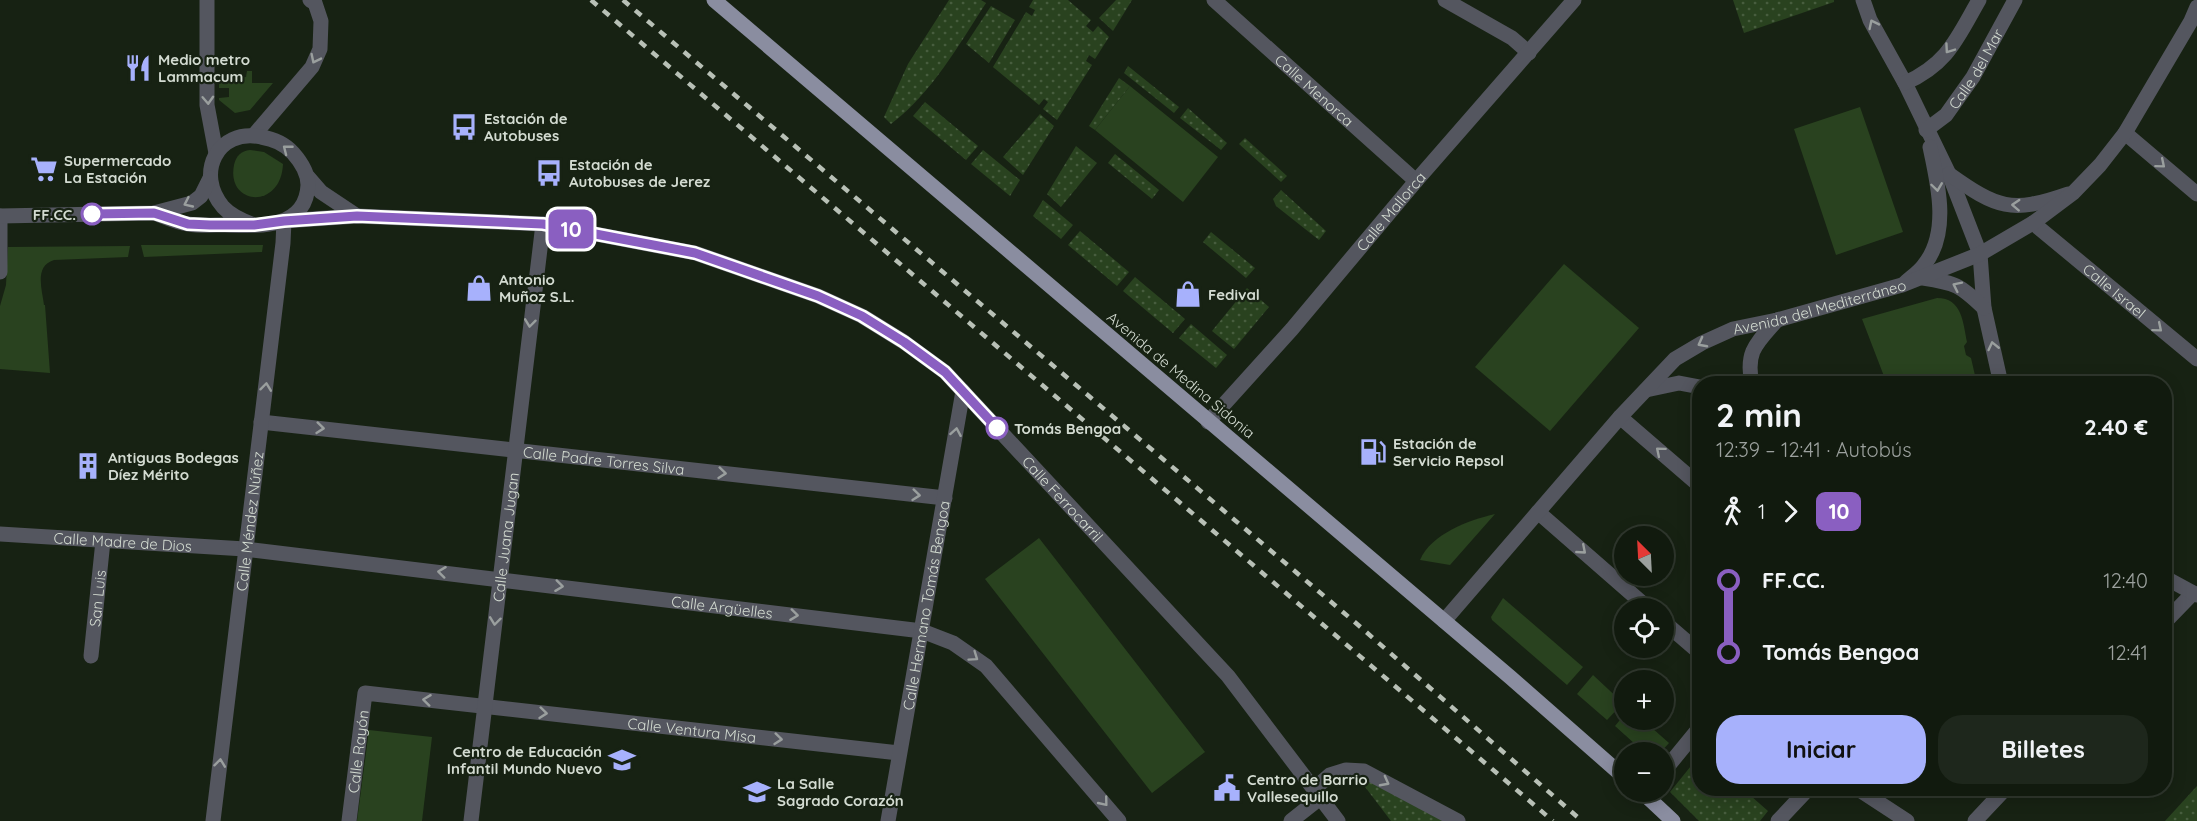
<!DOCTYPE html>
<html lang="es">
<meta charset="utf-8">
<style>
:root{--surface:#111a0e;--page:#1e271c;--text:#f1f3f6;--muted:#9ca19e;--line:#30382e;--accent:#a7b1fc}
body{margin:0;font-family:Quicksand,sans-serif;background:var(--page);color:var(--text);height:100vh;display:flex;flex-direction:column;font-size:22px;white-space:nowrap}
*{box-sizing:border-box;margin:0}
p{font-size:20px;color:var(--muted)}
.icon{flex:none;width:33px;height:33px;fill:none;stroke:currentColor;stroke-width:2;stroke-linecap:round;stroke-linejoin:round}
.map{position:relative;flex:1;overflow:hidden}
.side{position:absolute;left:1692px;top:376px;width:480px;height:420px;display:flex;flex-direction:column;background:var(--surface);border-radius:24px;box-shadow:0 3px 15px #0003,0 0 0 2px var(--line)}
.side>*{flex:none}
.badge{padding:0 12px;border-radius:9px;font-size:21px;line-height:39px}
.needle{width:39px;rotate:336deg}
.fabs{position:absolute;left:1614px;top:526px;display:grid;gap:12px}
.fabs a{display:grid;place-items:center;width:60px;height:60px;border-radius:50%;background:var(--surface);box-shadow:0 3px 15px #0003,0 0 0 2px var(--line);font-size:30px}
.map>.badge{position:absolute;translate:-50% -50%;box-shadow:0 0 0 3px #fff}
.legs{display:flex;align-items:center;gap:9px;height:66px;padding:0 24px;font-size:20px}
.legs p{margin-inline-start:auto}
.headline{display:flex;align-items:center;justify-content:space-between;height:102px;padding:0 24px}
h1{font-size:33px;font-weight:700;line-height:45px}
.button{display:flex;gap:12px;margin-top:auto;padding:12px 24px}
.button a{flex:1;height:69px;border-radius:24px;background:var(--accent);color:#111;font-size:24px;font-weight:700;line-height:69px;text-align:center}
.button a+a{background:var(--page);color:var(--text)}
ul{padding:0 24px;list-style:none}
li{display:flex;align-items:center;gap:21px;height:72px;font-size:22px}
li i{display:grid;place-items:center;width:9px;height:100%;margin:0 8px;background:currentColor}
li i::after{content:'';width:15px;height:15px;margin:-8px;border:4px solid;border-radius:50%;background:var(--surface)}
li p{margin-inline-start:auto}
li:first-child i{background:linear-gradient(#0000 50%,currentColor 0)}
li:last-child i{background:linear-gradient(currentColor 50%,#0000 0)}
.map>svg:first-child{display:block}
.grass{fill:#29421f}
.park{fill:url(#park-dots)}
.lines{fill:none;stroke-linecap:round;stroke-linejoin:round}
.minor{stroke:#54565f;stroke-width:15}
.tertiary{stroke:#54565f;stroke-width:15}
.primary{stroke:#8a8da0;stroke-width:15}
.rail{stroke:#b8c0b6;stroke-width:4.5;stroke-dasharray:8 8;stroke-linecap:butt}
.oneway{stroke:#9a9f9e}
.line-1-casing{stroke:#fff;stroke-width:14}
.line-1{stroke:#8a5fc1;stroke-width:9}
.stop-1-dot{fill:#fff;stroke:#8a5fc1;stroke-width:3}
.labels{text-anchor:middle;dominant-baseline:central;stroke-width:4.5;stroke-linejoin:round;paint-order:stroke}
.poi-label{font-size:15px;font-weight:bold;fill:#d3dbd1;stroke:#172213;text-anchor:start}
.street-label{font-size:15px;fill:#d3dbd1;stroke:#172213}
.stop-label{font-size:15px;font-weight:bold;fill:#d3dbd1;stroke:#172213;text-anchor:end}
</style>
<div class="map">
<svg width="2197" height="821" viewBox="0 0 2197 821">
<defs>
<pattern id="park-dots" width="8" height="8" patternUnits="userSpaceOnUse" patternTransform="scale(1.5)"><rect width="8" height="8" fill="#29421f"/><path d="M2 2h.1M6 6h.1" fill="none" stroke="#475d3e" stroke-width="1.8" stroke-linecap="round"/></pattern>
</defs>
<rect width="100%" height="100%" fill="#172213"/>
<g class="grass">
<polygon points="247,71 252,71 252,83 273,83 250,110 235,113 219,100 219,98 229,97 229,88 219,88 219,78 246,77"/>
<polygon points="1130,86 1218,157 1183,202 1095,130"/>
<polygon points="1860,107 1903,232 1836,255 1794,129"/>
<path d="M250 150 264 152 283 164C281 210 226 206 234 165 236 156 241 151 250 150Z"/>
<polygon points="141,245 263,245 262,252 144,257"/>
<path d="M130 246 128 257 54 260C34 266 42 289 44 305H45L50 373 0 369V306L6 285 8 247Z"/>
<polygon points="1564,264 1639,328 1550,431 1475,367"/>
<path d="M1937 298C1962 298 1963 322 1967 342L1964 346 1966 355 1971 358 1977 384H1887L1862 319Z"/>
<path d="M1495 514 1450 565 1420 560C1431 534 1469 520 1495 514Z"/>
<polygon points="1039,538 1205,752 1152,793 985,579"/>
<polygon points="1503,598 1583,667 1567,685 1492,620 1491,617"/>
<polygon points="1593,675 1623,703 1607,720 1577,694"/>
<polygon points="1624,715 1624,720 1643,720 1669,743 1660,753 1645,753 1615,726"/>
<polygon points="369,730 432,737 422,821 357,821"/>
</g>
<g class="park">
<path d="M949 0H981L986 3C958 46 932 93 891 124L884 117 908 64Z"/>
<polygon points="1033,0 1068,0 1091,20 1086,26 1093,32 1098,26 1109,37 1095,59 1089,55 1086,61 1092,65 1057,120 1043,109 1048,102 1044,99 1039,105 993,67 1026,12 1032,16 1035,10 1029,7"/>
<polygon points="1116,0 1132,0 1113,31 1099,18"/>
<polygon points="1733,0 1834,0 1834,2 1744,33"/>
<polygon points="991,6 1015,20 989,63 966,44"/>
<polygon points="1128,66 1179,107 1174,113 1124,73"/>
<polygon points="1119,78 1130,86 1095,130 1089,126"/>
<polygon points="925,102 978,146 966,160 913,116"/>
<polygon points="1188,108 1227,143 1221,150 1180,118"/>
<polygon points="1040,114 1054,126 1023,175 1003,157"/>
<polygon points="1245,138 1287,176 1281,182 1239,144"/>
<polygon points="1076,146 1097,163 1061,207 1047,194"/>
<polygon points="983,150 1020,180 1010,196 971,164"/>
<polygon points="1115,154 1159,190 1152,199 1108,163"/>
<polygon points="1281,190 1326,231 1319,240 1276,206 1273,199"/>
<polygon points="1043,200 1073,225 1061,239 1033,216"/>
<polygon points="1080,231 1129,272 1117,286 1068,245"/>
<polygon points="1211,232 1255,268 1246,278 1203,242"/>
<polygon points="1135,277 1185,319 1173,333 1123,291"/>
<polygon points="1247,288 1269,307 1234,349 1212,331"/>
<polygon points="1191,324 1227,355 1216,368 1179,338"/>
<polygon points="1699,756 1700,789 1743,789 1768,811 1760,821 1699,821 1670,792"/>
<polygon points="1356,775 1446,821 1391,821"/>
<polygon points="2197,786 2197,821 2165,821"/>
</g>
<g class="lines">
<g class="minor">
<polyline points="207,0 207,105 216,153"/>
<path id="s1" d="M1214 0 1416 181"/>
<polyline points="1445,0 1512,38 1529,53"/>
<polyline points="1863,0 1870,20 1905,83 1949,174 1980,254"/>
<path d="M1905 83C1948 64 1957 38 1979 0"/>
<path id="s2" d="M1926 130 1946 115 1973 77 2015 0"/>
<polyline points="2125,133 2197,194"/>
<polyline points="254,135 312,67 320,49 321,21 315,3 310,0"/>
<path d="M1949 174C1997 208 2011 214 2068 194"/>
<path id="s3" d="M2033 223 2197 359"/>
<polyline points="0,272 0,216"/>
<path d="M1904 284C1910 278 1919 272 1924 265 1950 233 1938 184 1930 147"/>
<polyline points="1620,417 1700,486"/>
<path id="s4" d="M261 422 945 498"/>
<polyline points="1538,512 1649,609"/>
<path id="s5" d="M0 534 245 549 922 631 953 643 986 666 1119 821"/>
<polyline points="1664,622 1700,653"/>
<polyline points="2164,623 2193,593"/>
<path id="s6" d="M91 656 103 541"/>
<polyline points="1664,771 1700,727"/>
<polyline points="1314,789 1330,775 1346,770 1364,771 1458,821"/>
<polyline points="1858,789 1907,821"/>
<path id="s7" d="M213 821 283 243 284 221"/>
<path id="s8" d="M349 821 365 693 899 753"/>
<path id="s9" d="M471 821 543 224"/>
<path id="s10" d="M888 821 963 391"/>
<polyline points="1291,821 1320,798"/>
<polyline points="1778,821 1808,789"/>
<polyline points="1975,821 2005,789"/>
</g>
<g class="tertiary">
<polyline points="308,177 321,192 357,216"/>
<path d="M154 213C165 217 177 223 188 224 200 226 213 225 225 225 257 226 306 230 308 185 308 172 301 162 293 153 284 143 274 139 261 137 217 128 195 174 223 207 231 216 243 221 254 225"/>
<polyline points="0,216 154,213 192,203 201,196 210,178"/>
<path id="s11" d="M284 221 357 216 543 224 695 253 818 296 862 316 904 342 945 372 1228 676 1338 821"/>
<polyline points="1980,254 1984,308 2001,384"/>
<path d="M1923 278C1956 283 1960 285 1984 308"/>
<path d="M1752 384C1745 351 1757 343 1777 320"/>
<polyline points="1646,390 1679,383 1700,387"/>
<path id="s12" d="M1208 422 1292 329 1416 181 1574 0"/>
<polyline points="2164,577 2197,595"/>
<path id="s13" d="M1444 621 1620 417 1675 359 1702 343 1733 329 1777 320 1902 285 1980 254 2033 223 2073 193 2100 165 2125 133 2191 21 2197 7"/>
</g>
<g class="primary">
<polyline points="714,0 1510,677 1624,777"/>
<polyline points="1642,792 1673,821"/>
</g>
<g class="rail">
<polyline points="591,0 1553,821"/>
<polyline points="623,0 1357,624 1582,821"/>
</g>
</g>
<defs><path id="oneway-chevron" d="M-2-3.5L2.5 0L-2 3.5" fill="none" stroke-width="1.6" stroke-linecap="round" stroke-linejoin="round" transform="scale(1.5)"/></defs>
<g class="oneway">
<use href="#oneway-chevron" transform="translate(1873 24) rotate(-116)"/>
<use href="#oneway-chevron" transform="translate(1949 49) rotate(125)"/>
<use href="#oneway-chevron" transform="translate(315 59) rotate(116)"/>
<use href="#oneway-chevron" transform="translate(208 100) rotate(87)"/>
<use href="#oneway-chevron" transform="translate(287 149) rotate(-142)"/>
<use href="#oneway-chevron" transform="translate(2161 164) rotate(40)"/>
<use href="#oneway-chevron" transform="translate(1937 187) rotate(82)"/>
<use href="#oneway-chevron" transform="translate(188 203) rotate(155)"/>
<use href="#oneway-chevron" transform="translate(2016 205) rotate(-177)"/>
<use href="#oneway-chevron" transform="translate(1957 286) rotate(-154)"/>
<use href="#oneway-chevron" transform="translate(530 323) rotate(97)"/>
<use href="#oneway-chevron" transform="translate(2158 328) rotate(40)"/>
<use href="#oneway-chevron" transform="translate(1702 343) rotate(152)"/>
<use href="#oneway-chevron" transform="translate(1993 346) rotate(-103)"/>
<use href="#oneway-chevron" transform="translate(266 387) rotate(-83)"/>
<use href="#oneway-chevron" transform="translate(320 428) rotate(6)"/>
<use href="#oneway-chevron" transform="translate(956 432) rotate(-80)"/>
<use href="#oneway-chevron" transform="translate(1660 451) rotate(-140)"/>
<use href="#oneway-chevron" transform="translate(722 473) rotate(6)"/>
<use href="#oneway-chevron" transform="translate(916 495) rotate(6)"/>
<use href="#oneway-chevron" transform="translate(1582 550) rotate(41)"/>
<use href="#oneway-chevron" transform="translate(442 572) rotate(-173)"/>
<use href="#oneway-chevron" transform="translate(559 586) rotate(7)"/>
<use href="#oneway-chevron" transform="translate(794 615) rotate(7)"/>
<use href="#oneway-chevron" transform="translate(495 621) rotate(97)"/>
<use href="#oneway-chevron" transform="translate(974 657) rotate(35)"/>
<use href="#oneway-chevron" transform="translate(427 700) rotate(-173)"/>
<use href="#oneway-chevron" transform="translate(543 713) rotate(6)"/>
<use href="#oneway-chevron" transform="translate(778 739) rotate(6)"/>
<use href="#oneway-chevron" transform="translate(220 763) rotate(-83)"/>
<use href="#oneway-chevron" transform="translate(1385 782) rotate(28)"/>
<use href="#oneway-chevron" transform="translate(1104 802) rotate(51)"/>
</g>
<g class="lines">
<defs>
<polyline id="line-1" points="92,214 154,213 188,224 210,225 254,225 284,221 357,216 543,224 695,253 818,296 862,316 904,342 945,372 997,428"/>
</defs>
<use href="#line-1" class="line-1-casing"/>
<use href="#line-1" class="line-1"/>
</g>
<defs>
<symbol id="restaurant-bare" viewBox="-9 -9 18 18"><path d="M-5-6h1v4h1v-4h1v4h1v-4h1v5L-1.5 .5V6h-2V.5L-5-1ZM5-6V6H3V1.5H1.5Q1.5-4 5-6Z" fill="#a7b1fc" stroke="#172213" stroke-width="2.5" paint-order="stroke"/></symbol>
<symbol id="bus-bare" viewBox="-9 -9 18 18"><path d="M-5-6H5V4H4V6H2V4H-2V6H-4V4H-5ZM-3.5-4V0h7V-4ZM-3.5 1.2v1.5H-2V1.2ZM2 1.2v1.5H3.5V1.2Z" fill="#a7b1fc" stroke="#172213" stroke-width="2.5" paint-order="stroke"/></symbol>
<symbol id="supermarket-bare" viewBox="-9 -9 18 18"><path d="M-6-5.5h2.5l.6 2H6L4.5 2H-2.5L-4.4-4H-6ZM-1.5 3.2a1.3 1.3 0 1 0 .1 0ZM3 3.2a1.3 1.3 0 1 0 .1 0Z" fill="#a7b1fc" stroke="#172213" stroke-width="2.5" paint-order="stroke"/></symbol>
<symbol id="shop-bare" viewBox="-9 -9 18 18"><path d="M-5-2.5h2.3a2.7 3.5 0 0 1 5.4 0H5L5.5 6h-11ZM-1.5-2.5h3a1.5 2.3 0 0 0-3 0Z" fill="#a7b1fc" stroke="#172213" stroke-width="2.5" paint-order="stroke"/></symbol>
<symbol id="fuel-bare" viewBox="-9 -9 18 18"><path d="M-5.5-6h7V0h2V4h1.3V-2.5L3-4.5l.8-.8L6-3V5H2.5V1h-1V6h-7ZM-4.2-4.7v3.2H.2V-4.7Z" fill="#a7b1fc" stroke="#172213" stroke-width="2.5" paint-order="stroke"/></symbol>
<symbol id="building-bare" viewBox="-9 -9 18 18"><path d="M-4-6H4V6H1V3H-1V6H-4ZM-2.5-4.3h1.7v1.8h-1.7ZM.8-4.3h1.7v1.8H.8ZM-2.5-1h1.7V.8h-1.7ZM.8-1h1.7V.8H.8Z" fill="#a7b1fc" stroke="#172213" stroke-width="2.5" paint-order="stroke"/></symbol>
<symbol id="school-bare" viewBox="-9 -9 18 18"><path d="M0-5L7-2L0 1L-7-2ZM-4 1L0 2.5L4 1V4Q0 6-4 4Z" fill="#a7b1fc" stroke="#172213" stroke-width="2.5" paint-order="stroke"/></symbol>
<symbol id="civic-bare" viewBox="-9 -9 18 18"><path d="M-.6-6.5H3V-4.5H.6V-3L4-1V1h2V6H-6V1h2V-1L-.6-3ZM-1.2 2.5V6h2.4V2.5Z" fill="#a7b1fc" stroke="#172213" stroke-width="2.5" paint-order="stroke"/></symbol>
<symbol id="university-bare" viewBox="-9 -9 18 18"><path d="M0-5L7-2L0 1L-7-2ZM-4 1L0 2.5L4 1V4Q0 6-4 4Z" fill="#a7b1fc" stroke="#172213" stroke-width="2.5" paint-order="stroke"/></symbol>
</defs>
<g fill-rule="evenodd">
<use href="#restaurant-bare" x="119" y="49" width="38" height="38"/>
<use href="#bus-bare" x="445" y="108" width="38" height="38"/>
<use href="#supermarket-bare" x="25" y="150" width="38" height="38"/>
<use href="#bus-bare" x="530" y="154" width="38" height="38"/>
<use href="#shop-bare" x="460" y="269" width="38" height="38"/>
<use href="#shop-bare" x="1169" y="275" width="38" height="38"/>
<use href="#fuel-bare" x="1354" y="433" width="38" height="38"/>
<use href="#building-bare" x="69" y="447" width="38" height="38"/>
<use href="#school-bare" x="603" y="741" width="38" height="38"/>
<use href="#civic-bare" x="1208" y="769" width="38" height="38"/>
<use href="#university-bare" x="738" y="773" width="38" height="38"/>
</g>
<g class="stop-1-dot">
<circle cx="92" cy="214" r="10"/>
<circle cx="997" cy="428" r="10"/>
</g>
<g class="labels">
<g class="poi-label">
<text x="158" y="59">Medio metro<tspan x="158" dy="17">Lammacum</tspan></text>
<text x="484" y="118">Estación de<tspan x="484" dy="17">Autobuses</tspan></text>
<text x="64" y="160">Supermercado<tspan x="64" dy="17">La Estación</tspan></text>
<text x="569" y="164">Estación de<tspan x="569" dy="17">Autobuses de Jerez</tspan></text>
<text x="499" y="279">Antonio<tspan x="499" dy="17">Muñoz S.L.</tspan></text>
<text x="1208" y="294">Fedival</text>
<text x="1393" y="443">Estación de<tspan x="1393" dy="17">Servicio Repsol</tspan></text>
<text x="108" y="457">Antiguas Bodegas<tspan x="108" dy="17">Díez Mérito</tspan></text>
<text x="602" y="751" text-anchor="end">Centro de Educación<tspan x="602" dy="17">Infantil Mundo Nuevo</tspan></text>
<text x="1247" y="779">Centro de Barrio<tspan x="1247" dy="17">Vallesequillo</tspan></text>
<text x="777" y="783">La Salle<tspan x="777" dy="17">Sagrado Corazón</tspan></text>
</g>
<g class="street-label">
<text stroke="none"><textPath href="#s2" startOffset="80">Calle del Mar</textPath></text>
<text stroke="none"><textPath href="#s1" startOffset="135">Calle Menorca</textPath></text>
<text stroke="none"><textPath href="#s12" startOffset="279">Calle Mallorca</textPath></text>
<text stroke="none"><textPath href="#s3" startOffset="106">Calle Israel</textPath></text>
<text stroke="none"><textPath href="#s13" startOffset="504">Avenida del Mediterráneo</textPath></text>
<text transform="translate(1181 375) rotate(40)">Avenida de Medina Sidonia</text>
<text stroke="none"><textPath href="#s4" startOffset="345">Calle Padre Torres Silva</textPath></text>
<text stroke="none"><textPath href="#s11" startOffset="866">Calle Ferrocarril</textPath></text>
<text stroke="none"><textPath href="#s7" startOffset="302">Calle Méndez Núñez</textPath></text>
<text stroke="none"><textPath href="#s9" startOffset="286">Calle Juana Jugan</textPath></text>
<text stroke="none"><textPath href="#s5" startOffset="123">Calle Madre de Dios</textPath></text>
<text stroke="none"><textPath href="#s6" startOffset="58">San Luis</textPath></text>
<text stroke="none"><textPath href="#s5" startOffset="726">Calle Argüelles</textPath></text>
<text stroke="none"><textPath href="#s10" startOffset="219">Calle Hermano Tomás Bengoa</textPath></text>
<text stroke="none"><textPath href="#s8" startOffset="458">Calle Ventura Misa</textPath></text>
<text stroke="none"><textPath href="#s8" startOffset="70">Calle Rayón</textPath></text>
</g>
<g class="stop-label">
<text x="76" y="214">FF.CC.</text>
<text x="1014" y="428" text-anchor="start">Tomás Bengoa</text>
</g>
</g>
</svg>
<div class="fabs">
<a><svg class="needle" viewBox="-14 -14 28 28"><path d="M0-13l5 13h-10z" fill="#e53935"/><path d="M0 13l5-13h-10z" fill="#9ca19e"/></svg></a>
<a><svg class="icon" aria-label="locate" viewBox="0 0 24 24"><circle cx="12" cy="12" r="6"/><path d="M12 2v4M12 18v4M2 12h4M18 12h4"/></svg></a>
<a>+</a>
<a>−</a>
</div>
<b class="badge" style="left:571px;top:229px;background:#8a5fc1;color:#fff">10</b>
<section class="side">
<div class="headline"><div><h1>2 min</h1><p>12:39 – 12:41 · Autobús</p></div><b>2.40 €</b></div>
<div class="legs"><svg class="icon" aria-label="walk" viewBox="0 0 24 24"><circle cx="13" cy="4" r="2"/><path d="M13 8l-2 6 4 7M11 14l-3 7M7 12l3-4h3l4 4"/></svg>1<svg class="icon" aria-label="forward" viewBox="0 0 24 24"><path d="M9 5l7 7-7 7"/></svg><b class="badge" style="background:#8a5fc1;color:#fff">10</b></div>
<ul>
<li><i style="color:#8a5fc1"></i><b>FF.CC.</b><p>12:40</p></li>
<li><i style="color:#8a5fc1"></i><b>Tomás Bengoa</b><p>12:41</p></li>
</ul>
<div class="button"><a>Iniciar</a><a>Billetes</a></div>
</section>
</div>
